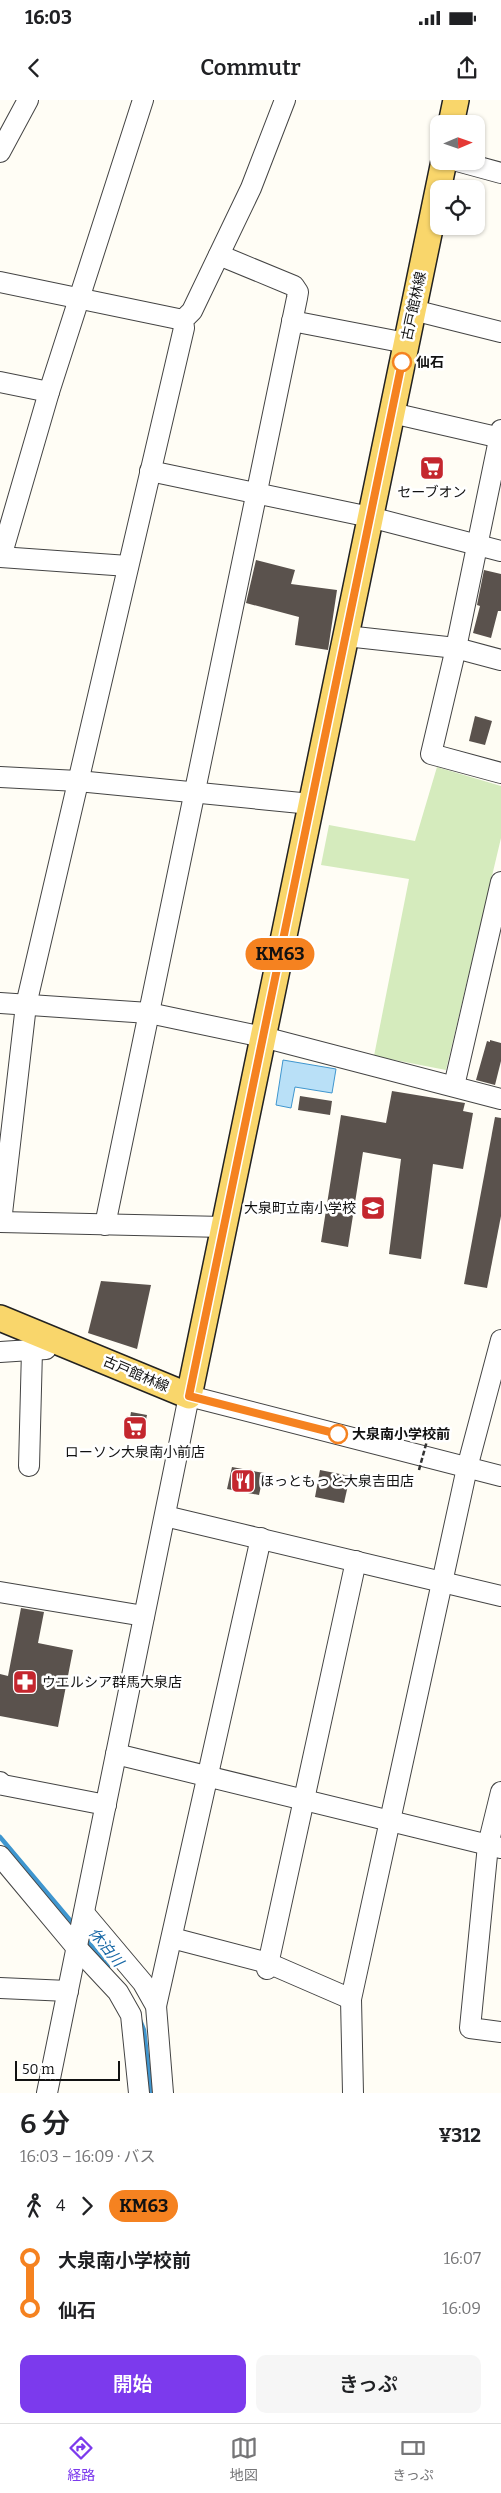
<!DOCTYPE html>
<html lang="ja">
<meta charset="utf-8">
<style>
:root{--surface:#fff;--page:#f6f6f6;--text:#202124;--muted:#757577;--line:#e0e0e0;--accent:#7c3aed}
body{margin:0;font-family:Bitter,"Noto Sans JP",serif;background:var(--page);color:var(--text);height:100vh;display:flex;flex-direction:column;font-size:19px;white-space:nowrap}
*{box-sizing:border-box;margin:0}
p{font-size:16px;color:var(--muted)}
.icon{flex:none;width:28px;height:28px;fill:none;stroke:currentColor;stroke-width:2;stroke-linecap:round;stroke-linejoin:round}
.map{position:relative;height:1993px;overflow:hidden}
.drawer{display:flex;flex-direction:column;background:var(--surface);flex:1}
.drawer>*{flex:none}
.badge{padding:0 10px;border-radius:16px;font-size:18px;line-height:32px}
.needle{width:32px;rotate:88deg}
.buttons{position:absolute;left:430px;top:15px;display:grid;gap:10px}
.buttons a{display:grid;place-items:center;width:55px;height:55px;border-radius:10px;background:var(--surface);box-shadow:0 1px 4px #0004;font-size:25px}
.scale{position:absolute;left:15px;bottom:12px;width:105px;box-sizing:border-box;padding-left:5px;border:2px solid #111;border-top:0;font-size:14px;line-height:18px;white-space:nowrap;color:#111;-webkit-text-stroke:4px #fff;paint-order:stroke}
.map>.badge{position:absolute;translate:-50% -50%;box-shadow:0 0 0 2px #fff}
.legs{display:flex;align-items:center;gap:8px;height:55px;padding:0 20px;font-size:16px}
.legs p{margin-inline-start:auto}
.summary{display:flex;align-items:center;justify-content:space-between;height:85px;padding:0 20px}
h1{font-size:28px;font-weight:600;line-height:38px}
.action{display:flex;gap:10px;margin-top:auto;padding:10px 20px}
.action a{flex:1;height:58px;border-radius:10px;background:var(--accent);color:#fff;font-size:20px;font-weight:600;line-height:58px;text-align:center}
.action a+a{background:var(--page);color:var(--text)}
ul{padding:0 20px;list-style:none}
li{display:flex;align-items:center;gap:18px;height:50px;font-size:19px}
li i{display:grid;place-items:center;width:8px;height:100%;margin:0 6px;background:currentColor}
li i::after{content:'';width:12px;height:12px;margin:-6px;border:4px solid;border-radius:50%;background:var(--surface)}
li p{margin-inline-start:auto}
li:first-child i{background:linear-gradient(#0000 50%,currentColor 0)}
li:last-child i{background:linear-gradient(currentColor 50%,#0000 0)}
.status{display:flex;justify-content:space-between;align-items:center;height:35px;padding:0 25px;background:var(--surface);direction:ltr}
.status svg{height:14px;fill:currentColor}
header{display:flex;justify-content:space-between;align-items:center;height:65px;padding:0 20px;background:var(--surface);font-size:22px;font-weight:600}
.tab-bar{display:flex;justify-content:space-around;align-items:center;height:70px;border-top:1px solid var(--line);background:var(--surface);font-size:14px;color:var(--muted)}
.tab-bar a{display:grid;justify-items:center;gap:2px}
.tab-bar .active{color:var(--accent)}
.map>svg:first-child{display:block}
.green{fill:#d5ebbd}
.water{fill:#b9e0f7;stroke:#3f96cf}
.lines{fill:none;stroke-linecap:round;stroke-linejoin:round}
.stream{stroke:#3f96cf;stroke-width:4.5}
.building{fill:#5a524d}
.minor-casing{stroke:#444;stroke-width:22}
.major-casing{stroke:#222;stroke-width:28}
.path{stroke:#333;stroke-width:2.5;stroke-dasharray:5 2.5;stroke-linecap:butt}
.minor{stroke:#fff;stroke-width:20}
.major{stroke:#f9d66b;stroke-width:25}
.path-bridge{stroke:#333;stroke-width:2.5;stroke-dasharray:5 2.5;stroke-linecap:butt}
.line-1-casing{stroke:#fff;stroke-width:11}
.line-1{stroke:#f58220;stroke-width:8}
.stop-1-dot{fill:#fff;stroke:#f58220;stroke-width:2.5}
.labels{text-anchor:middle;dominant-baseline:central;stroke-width:5;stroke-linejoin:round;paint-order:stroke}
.street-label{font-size:14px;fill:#111;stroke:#fff}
.stop-label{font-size:14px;font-weight:bold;fill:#111;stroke:#fff;text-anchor:start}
.poi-label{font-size:14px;fill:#111;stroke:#fff}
.water-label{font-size:15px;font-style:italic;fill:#1768a6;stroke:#fff}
</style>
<div class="status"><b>16:03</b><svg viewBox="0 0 49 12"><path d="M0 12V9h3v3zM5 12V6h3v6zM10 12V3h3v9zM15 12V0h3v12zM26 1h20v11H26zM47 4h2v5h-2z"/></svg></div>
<header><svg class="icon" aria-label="back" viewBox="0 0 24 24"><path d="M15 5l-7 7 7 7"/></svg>Commutr<svg class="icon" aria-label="share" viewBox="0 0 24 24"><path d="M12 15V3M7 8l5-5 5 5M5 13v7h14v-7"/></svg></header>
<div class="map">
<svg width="501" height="1993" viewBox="0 0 501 1993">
<rect width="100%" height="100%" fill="#fffdf5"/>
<polygon class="green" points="437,667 501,686 501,738 446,970 374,956 409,779 321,765 329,725 415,741"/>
<polygon class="water" points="283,960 336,969 332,993 295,987 291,1008 276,1005"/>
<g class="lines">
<g class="stream">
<polyline points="0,1737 75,1826"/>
<polyline points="85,1838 108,1867"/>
<polyline points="140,1920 144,1930 151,1993"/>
</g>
</g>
<g class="building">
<polygon points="256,460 295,470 291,484 337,490 328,550 295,545 299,517 246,503"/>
<polygon points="484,470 501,474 501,511 498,511 491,538 473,533 480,506 477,505"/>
<polygon points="475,616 492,621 485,645 469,641"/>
<polygon points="490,940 501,943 501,961 495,985 476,980 487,941 490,942"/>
<polygon points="392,991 465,1003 463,1011 473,1013 463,1069 433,1064 421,1159 389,1154 401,1059 363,1052 348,1147 321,1142 341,1015 386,1023"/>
<polygon points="300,996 332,1001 330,1015 298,1010"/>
<polygon points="495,1017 501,1018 501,1116 487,1188 464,1184"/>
<polygon points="101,1181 151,1185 137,1249 88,1233"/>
<polygon points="131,1312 147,1315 142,1338 127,1336"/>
<polygon points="232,1367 264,1373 259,1395 227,1389"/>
<polygon points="320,1370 350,1376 344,1403 315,1397"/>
<polygon points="21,1508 44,1512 38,1543 73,1550 58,1627 0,1616 0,1574 8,1576"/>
</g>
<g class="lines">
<defs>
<g id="minor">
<polyline points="0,52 28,0"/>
<polyline points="457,61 501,73"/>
<polyline points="0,182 183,220"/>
<polyline points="413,210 501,232"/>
<polyline points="292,221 406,243"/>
<polyline points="0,282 49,292"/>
<polyline points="392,313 501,338"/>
<polyline points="501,330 456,548 431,654 501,673"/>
<polyline points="150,371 370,417 501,451"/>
<polyline points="0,457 128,466"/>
<polyline points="1,457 49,292 143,0"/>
<polyline points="346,536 456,548 501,560"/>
<polyline points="0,677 78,681 311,704"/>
<polyline points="0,903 149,913 263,937 501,999"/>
<polyline points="454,986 501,782"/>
<polyline points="0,1122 224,1127"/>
<polyline points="1,1122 26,905 184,228 183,220 192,211 251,88 285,0"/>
<polyline points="105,1125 297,198 298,192 294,186 219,155"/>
<polyline points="0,1252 46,1249"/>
<polyline points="29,1366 32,1250"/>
<polyline points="165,1416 501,1496"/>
<polyline points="0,1492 144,1516"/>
<polyline points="116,1654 501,1748"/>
<polyline points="0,1682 3,1685 106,1705"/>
<polyline points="501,1692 488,1745 470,1928 501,1932"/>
<polyline points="0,1756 76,1847 118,1892 131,1915 139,1993"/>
<polyline points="84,1813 143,1883 156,1906 163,1993"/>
<polyline points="172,1838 268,1863 351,1899"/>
<polyline points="267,1869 356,1461"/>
<polyline points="0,1888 68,1891"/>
<polyline points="156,1906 261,1438"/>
<polyline points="47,1993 189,1296 501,1376"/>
<polyline points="353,1993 351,1899 467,1368 501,1240"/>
</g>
<g id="major">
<polyline points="451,24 456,0"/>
<polyline points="0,1218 189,1296 444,61"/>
</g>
</defs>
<use href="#minor" class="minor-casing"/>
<use href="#major" class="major-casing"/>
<polyline class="path" points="428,1337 436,1341"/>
<use href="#minor" class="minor"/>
<use href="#major" class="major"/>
<polyline class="path-bridge" points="419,1370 428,1337"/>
</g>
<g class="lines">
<defs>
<polyline id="line-1" points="338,1334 189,1296 402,262"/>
</defs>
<use href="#line-1" class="line-1-casing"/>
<use href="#line-1" class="line-1"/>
</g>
<defs>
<symbol id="supermarket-square" viewBox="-11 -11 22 22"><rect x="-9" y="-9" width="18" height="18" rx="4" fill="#c4262e" stroke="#fff"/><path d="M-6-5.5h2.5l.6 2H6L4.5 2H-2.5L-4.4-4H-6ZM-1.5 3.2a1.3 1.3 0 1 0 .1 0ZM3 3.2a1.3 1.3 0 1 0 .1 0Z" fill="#fff"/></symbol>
<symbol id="school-square" viewBox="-11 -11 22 22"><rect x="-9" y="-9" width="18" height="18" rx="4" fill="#c4262e" stroke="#fff"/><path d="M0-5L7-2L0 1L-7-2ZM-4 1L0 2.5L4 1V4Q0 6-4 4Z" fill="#fff"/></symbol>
<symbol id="restaurant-square" viewBox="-11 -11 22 22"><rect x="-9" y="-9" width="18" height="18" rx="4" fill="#c4262e" stroke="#fff"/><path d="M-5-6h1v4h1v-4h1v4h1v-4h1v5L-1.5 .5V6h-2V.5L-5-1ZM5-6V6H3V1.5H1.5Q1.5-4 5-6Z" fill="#fff"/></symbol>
<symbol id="pharmacy-square" viewBox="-11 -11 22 22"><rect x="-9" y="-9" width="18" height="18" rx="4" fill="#c4262e" stroke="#fff"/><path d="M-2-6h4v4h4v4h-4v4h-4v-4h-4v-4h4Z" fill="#fff"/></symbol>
</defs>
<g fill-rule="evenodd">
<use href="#supermarket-square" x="418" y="354" width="28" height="28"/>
<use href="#school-square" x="359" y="1094" width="28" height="28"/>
<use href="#supermarket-square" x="121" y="1314" width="28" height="28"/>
<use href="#restaurant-square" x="229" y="1367" width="28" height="28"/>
<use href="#pharmacy-square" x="11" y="1568" width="28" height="28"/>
</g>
<g class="stop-1-dot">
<circle cx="402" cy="262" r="9"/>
<circle cx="338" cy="1334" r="9"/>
</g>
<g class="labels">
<g class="street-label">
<text transform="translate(414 206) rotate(-78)">古戸館林線</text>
<text transform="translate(136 1274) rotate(23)">古戸館林線</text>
</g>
<g class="stop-label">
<text x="416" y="262">仙石</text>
<text x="352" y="1334">大泉南小学校前</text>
</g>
<g class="poi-label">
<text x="432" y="392">セーブオン</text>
<text x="356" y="1108" text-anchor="end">大泉町立南小学校</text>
<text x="135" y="1352">ローソン大泉南小前店</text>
<text x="260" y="1381" text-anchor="start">ほっともっと大泉吉田店</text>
<text x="42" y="1582" text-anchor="start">ウエルシア群馬大泉店</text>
</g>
<g class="water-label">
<text transform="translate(106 1847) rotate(51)">休泊川</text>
</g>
</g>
</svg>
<div class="buttons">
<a><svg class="needle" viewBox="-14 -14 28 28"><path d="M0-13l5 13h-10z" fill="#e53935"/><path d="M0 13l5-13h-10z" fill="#757577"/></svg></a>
<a><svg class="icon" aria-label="locate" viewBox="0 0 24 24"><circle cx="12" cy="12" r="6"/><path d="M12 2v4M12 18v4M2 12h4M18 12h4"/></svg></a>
</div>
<div class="scale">50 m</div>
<b class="badge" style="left:280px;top:854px;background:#f58220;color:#111">KM63</b>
</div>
<section class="drawer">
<div class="summary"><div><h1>6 分</h1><p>16:03 – 16:09 · バス</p></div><b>¥312</b></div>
<div class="legs"><svg class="icon" aria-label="walk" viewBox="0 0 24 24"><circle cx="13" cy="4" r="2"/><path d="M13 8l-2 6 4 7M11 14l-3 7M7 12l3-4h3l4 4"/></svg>4<svg class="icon" aria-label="forward" viewBox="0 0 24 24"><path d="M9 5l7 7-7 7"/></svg><b class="badge" style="background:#f58220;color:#111">KM63</b></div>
<ul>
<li><i style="color:#f58220"></i><b>大泉南小学校前</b><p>16:07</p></li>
<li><i style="color:#f58220"></i><b>仙石</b><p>16:09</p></li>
</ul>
<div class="action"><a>開始</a><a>きっぷ</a></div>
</section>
<nav class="tab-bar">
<a class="active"><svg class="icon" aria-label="directions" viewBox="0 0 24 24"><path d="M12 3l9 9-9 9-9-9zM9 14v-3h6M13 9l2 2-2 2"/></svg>経路</a>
<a><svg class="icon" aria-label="map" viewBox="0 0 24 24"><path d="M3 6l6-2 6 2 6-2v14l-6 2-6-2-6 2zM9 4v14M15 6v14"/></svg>地図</a>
<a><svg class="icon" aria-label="tickets" viewBox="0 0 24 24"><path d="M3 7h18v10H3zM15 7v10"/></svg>きっぷ</a>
</nav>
